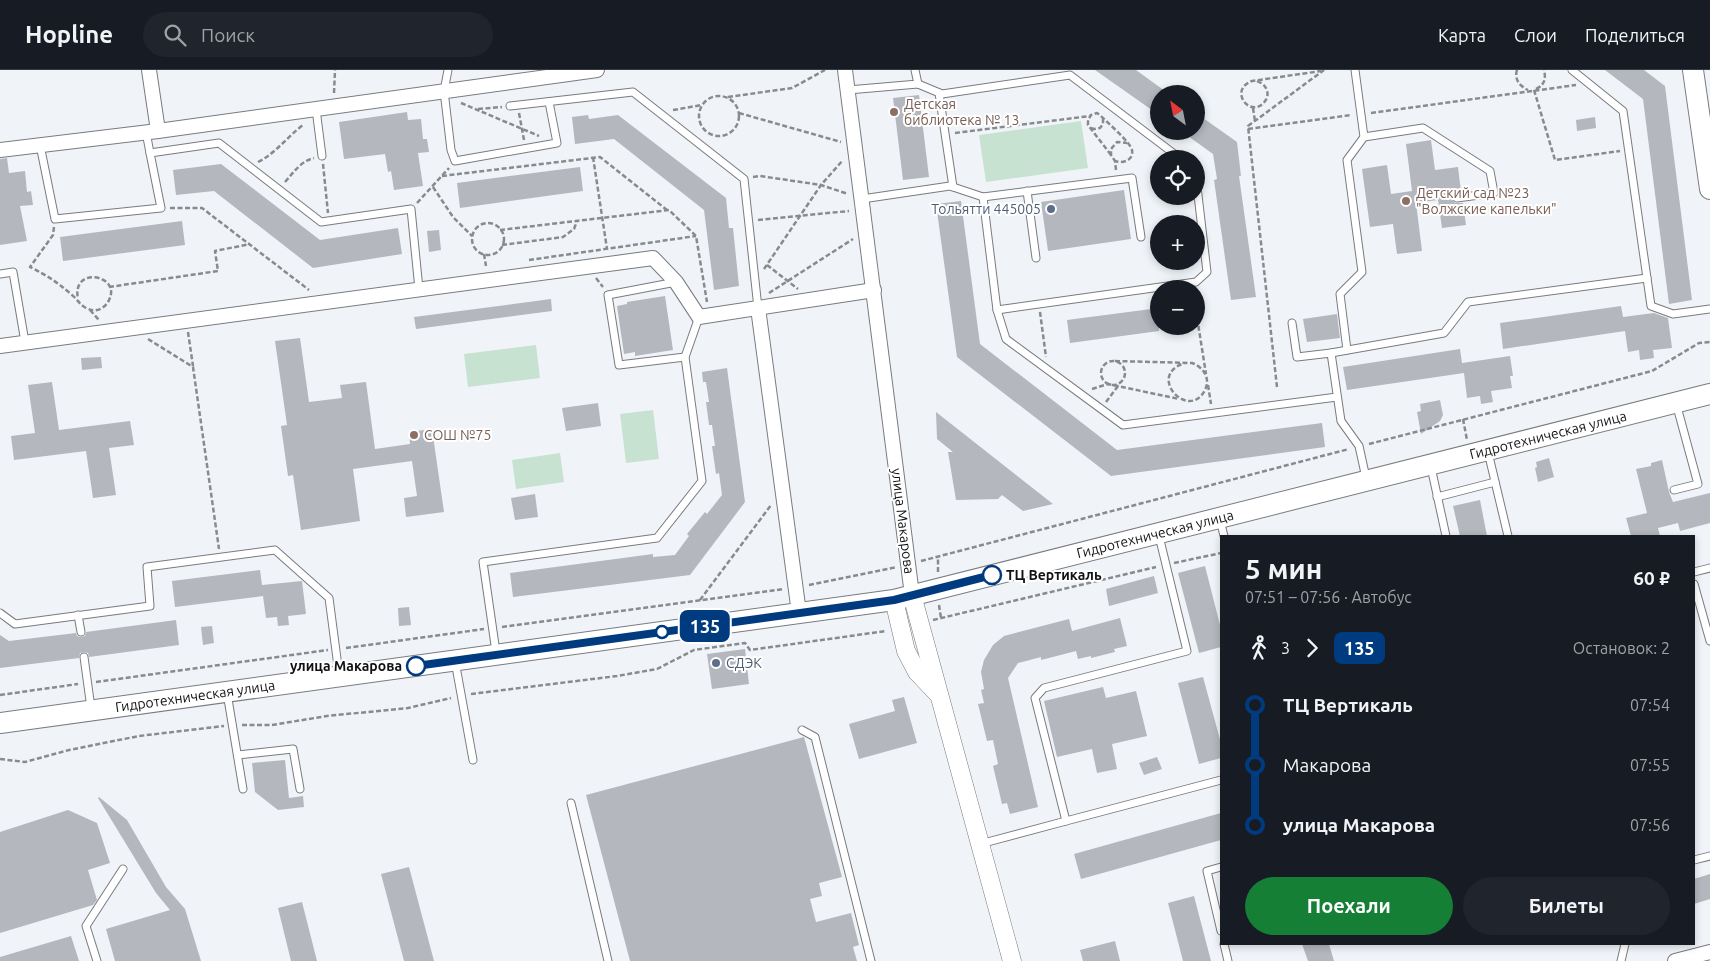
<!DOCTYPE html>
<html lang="ru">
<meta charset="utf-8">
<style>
:root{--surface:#171b24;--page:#20242c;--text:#f1f3f6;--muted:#9ea1a6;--line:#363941;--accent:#158035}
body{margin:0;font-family:Ubuntu,sans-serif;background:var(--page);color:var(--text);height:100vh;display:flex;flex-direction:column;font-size:19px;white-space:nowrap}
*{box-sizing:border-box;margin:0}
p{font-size:16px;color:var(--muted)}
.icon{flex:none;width:28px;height:28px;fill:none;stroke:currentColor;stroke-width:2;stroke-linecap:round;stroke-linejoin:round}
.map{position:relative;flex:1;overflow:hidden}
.sheet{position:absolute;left:1220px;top:465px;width:475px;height:410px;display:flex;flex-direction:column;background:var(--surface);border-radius:0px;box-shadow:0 2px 8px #0003}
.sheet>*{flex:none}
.badge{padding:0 10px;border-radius:8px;font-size:18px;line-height:32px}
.needle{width:32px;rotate:328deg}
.buttons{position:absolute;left:1150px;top:15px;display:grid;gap:10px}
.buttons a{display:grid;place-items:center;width:55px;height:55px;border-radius:50%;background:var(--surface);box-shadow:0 2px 8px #0003;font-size:25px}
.map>.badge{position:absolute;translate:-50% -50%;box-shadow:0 0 0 2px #fff}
.legs{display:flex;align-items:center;gap:8px;height:55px;padding:0 25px;font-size:16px}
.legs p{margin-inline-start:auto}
.overview{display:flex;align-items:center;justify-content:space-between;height:85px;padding:0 25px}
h1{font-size:28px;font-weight:600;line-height:38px}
.primary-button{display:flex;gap:10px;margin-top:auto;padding:10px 25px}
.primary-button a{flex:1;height:58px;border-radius:30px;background:var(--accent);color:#fff;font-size:20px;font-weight:600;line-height:58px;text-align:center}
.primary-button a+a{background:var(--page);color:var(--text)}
ul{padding:0 25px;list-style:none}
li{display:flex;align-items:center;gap:18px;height:60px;font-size:19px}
li i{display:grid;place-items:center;width:8px;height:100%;margin:0 6px;background:currentColor}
li i::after{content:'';width:12px;height:12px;margin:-6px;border:4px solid;border-radius:50%;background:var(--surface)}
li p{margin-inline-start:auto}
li:first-child i{background:linear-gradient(#0000 50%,currentColor 0)}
li:last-child i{background:linear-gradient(currentColor 50%,#0000 0)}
header{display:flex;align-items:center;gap:30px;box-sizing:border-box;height:70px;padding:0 25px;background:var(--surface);border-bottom:1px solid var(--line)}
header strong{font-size:24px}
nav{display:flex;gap:28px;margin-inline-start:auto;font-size:18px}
.search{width:350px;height:45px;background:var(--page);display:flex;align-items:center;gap:12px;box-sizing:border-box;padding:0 18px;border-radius:28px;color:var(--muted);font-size:19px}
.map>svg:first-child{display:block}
.green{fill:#c7e2d1}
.building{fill:#b4b7bd}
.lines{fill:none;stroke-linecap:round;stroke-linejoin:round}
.service-casing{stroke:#787b7f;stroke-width:9}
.minor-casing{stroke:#787b7f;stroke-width:16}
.tertiary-casing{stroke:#787b7f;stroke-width:19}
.secondary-casing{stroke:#787b7f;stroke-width:22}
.path{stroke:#888b8e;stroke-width:2.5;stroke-dasharray:5 2.5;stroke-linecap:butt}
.service{stroke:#fff;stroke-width:7}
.minor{stroke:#fff;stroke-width:14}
.tertiary{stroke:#fff;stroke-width:18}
.secondary{stroke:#fff;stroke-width:20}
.line-1-casing{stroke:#fff;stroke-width:11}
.line-1{stroke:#003b80;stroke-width:8}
.education-dot{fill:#8d6e63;stroke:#fff;stroke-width:2}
.service-dot{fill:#5c6f8a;stroke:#fff;stroke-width:2}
.stop-1-dot{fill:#fff;stroke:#003b80;stroke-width:2.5}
.labels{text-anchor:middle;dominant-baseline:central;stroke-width:4;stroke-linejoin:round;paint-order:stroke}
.education-label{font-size:14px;fill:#785e54;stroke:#fff;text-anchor:start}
.service-label{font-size:14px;fill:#4e5e75;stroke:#fff;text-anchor:end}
.street-label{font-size:14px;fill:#101113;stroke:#fff}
.stop-label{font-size:14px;font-weight:bold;fill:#101113;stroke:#fff;text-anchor:start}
</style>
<header>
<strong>Hopline</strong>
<div class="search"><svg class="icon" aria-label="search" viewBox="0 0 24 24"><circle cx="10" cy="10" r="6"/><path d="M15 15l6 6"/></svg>Поиск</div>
<nav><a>Карта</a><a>Слои</a><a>Поделиться</a></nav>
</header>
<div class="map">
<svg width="1710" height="891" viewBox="0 0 1710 891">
<rect width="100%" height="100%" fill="#f0f4f9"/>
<g class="green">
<polygon points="1081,51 1088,98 986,112 979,65"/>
<polygon points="536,275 540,308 468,317 464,284"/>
<polygon points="653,340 659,389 626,393 620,344"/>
<polygon points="560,383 564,412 516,419 512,390"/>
</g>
<g class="building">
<polygon points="1095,0 1136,0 1169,24 1159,24 1159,45"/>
<polygon points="1605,0 1644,0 1665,16 1692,230 1669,234 1643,29"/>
<polygon points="919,25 929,107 903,110 893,28"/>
<polygon points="407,42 408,50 421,49 423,69 427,69 429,82 418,83 423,116 394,120 391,101 388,102 385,84 344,89 339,52"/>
<polygon points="1196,43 1237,72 1241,106 1239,106 1256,227 1231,230 1214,110 1217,109 1213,84 1181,61 1196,61"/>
<polygon points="588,45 589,49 618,45 726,128 729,158 733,158 739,216 714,220 704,140 614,69 575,74 572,47"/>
<polygon points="1595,47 1596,58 1577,61 1576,50"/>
<polygon points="1431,70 1435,100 1458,97 1461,122 1454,124 1452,129 1455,133 1463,133 1466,155 1442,158 1438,130 1416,133 1422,181 1397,184 1393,154 1370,157 1362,99 1387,95 1391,124 1412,121 1406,74"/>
<polygon points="7,88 9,103 25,101 27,122 31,121 33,135 20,136 27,171 0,175 0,89"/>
<polygon points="221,94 320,170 398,158 402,184 313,198 214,121 176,125 173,100"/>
<polygon points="580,97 583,121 460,138 457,113"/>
<polygon points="1124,120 1131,169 1048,181 1041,132"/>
<polygon points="961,131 980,274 1117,380 1322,353 1325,377 1111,406 957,287 936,134"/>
<polygon points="182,151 185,175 63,191 60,167"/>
<polygon points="439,160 441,180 429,182 427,161"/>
<polygon points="665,226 673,280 635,286 635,282 624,284 617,236 627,234 627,232"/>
<polygon points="551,229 552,241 416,259 414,247"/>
<polygon points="1621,236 1623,247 1654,243 1668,248 1672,278 1653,280 1654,288 1640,290 1639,280 1628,282 1625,261 1503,279 1500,253"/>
<polygon points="1159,238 1159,261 1070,273 1067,250"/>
<polygon points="1337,244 1340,268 1307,272 1303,249"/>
<polygon points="300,268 309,332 342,328 340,315 366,312 375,379 410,374 409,362 432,359 444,442 406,447 404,428 417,426 412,391 353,399 360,451 301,460 293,405 288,406 281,356 287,355 275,271"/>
<polygon points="1460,279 1462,293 1510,286 1513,306 1510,306 1512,318 1491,321 1493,332 1481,334 1480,326 1467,328 1464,303 1347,320 1343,297"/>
<polygon points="101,287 102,298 82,300 81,288"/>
<polygon points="727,298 745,432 690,505 513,527 510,503 653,484 653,487 675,485 689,466 687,464 705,442 707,444 722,425 719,403 716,404 712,376 715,376 712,355 709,355 706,332 709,332 706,312 703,312 702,302"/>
<polygon points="52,312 59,360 130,351 134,375 109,378 116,425 93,428 86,381 14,390 11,366 35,363 28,315"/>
<polygon points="1440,330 1443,345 1440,351 1421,364 1417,342 1421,341 1420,334"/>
<polygon points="598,333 601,356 566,361 562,338"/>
<polygon points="936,342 1053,434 1023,441 1002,425 998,429 956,430 948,382 953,382 937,369"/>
<polygon points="1549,388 1554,407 1538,412 1535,398 1537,397 1536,392"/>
<polygon points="1662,390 1669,422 1673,432 1710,423 1710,453 1680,461 1678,453 1658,458 1660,466 1631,466 1626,448 1647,443 1636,399 1651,396 1651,393"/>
<polygon points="535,424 538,447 515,450 511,428"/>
<polygon points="1480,430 1487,466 1460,466 1453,436"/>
<polygon points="1205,496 1221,559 1221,577 1199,583 1178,503"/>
<polygon points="260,500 262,515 302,511 306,544 288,546 289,555 278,556 277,547 266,548 263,526 175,537 172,511"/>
<polygon points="1154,506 1158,523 1109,536 1106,519"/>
<polygon points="409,537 411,555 399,556 398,538"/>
<polygon points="1120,548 1127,576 1114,579 1115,582 1091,588 1091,586 1078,589 1076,581 1041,590 1041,587 1026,591 1018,593 1008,608 1038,737 1010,744 1007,733 1002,734 993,696 998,694 993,670 987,671 978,634 984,633 981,620 984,619 981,602 984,590 993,575 1004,566 1069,549 1072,561"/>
<polygon points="176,550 179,575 89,587 88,583 84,582 80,583 79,588 0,598 0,565 9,571 76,563 77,566 81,567 85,566 86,562"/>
<polygon points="212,556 214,573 203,575 201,557"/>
<polygon points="745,579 749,614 712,619 707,584"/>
<polygon points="1203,607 1221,673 1221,688 1199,694 1178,613"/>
<polygon points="1103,617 1106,628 1136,621 1147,666 1112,674 1117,699 1097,703 1092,679 1057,687 1044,631"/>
<polygon points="904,627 917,673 859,689 849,654 895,641 892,630"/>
<polygon points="804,667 842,807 819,813 822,826 810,829 816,852 851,843 859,875 853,877 857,891 630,891 586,725"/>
<polygon points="1157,687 1162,699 1144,705 1139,693"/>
<polygon points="285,690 289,728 303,726 304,737 278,740 255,722 252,693"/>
<polygon points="99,727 127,750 166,817 185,839 201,891 115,891 106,859 170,840 156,823 98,728"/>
<polygon points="68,740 97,753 110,793 88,800 97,830 93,835 0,863 0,762"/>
<polygon points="1221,743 1221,770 1081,809 1074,784"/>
<polygon points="409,797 434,891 404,891 381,804"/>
<polygon points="1710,804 1710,829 1694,834 1694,809"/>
<polygon points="1194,826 1211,891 1183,891 1168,833"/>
<polygon points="302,832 317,891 291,891 278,838"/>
<polygon points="71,866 79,891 0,891 0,887"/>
<polygon points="1115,871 1120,891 1083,891 1080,880"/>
<polygon points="1302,874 1329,874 1334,891 1308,891"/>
</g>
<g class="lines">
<defs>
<g id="service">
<polyline points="448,0 444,21 451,80 455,91 557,73 549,32"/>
<polyline points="1572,0 1623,41 1651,236 1673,244 1710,239"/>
<polyline points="918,14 942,24 1070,5 1181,89"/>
<polyline points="848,20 918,14 915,0"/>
<polyline points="939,23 953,117"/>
<polyline points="510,36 633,22 744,109 758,238"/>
<polyline points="316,39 322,86"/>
<polyline points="146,62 150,83"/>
<polyline points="1364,67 1423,58 1490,101 1494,123 1457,128"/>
<polyline points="40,75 55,149 161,138 150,83 219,73 321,152 411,139 419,219"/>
<polyline points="1027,121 1036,188"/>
<polyline points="983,127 997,240 1006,269 1123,355 1337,327"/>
<polyline points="862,129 950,116 983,127 1132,108 1141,167"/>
<polyline points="0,204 13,202 25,272"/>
<polyline points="676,212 608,225 619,295 685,287"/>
<polyline points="997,240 1196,212 1207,202 1196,108"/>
<polyline points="1292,253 1297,287 1331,283 1341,351 1359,376 1366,408"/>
<polyline points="1347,280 1340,224 1362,202 1347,90 1364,67 1355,0"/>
<polyline points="1331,283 1444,263 1468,232 1647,208"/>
<polyline points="1488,382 1508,466"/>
<polyline points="1431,397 1446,466"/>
<polyline points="1674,420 1698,414 1676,333"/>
<polyline points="1437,427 1495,412"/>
<polyline points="1220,450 1224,466"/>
<polyline points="1694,502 1710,498"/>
<polyline points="1694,514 1710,571"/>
<polyline points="0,543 15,554 150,536 147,497 275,480 329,528 339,604"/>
<polyline points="78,545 81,562"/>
<polyline points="496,582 483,492 657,468 702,411 685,287 699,247"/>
<polyline points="84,587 91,638"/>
<polyline points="455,591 473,690"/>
<polyline points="227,623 243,719"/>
<polyline points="802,660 815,667 871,891"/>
<polyline points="238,685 293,679 300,719"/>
<polyline points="571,733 608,891"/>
<polyline points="1066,751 1221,710"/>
<polyline points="980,774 1066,751 1035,628 1044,618 1187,581 1159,466"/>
<polyline points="1694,790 1710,786"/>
<polyline points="1221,797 1207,801 1221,861"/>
<polyline points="1224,874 1228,891"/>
<polyline points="97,891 86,856 123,799"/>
<polyline points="1621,891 1625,874"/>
</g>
<g id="minor">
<polyline points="149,0 158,61"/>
<polyline points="845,0 912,525"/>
<polyline points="0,80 158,61 597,0"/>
<polyline points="758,238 799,543"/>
<polyline points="0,276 653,188 676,212 699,247 874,220"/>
<polyline points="1675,891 1710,882"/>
</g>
<g id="tertiary">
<polyline points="912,525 1012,891"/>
<polyline points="894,530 906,581 917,602 937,623"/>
</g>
<g id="secondary">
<polyline points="1693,0 1710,119"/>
<polyline points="0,653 894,530 1710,324"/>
</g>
</defs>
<use href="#service" class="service-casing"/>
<use href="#minor" class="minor-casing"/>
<use href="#tertiary" class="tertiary-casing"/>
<use href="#secondary" class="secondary-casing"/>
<g class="path">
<path d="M1517 0C1514 10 1520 16 1528 20"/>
<path d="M1257 11C1265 14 1269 20 1267 28 1254 53 1226 21 1252 11L1321 1"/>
<path d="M1536 19C1545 15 1546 8 1544 0"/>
<polyline points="1534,20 1555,90 1620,81"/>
<polyline points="334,23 335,0"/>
<circle cx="719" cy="46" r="20"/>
<polyline points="728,27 792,18 825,0"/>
<polyline points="461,33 539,66"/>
<polyline points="1253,38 1255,51"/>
<polyline points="478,39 502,37"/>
<polyline points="673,40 702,35"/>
<polyline points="519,43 524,70"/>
<polyline points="739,43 841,72"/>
<polyline points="1371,43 1576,15"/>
<polyline points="1091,58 1094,59 1100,58 1103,54 1103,49"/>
<polyline points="1248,59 1351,45"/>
<polyline points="955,63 1090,46"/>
<path d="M1111 85 1088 55V50L1091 45 1097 43 1101 46C1108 53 1130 72 1132 80 1134 90 1123 94 1115 91"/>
<polyline points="593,87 607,179"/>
<path d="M258 92C276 83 287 67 303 55"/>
<polyline points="323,94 328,143"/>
<polyline points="1116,100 1115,91 1111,85 1111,79 1117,72 1127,73"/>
<polyline points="442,106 600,87 667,140"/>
<polyline points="753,107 760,106 821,115 848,124"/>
<path d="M285 112C294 102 301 91 314 88"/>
<polyline points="433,117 453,147 472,166"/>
<polyline points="417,133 449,98"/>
<polyline points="170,138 202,138 309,220"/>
<polyline points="758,150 849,141"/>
<circle cx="488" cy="169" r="16"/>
<path d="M54 157 53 165 30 197C48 206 57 212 72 225 77 229 80 235 86 238 90 240 93 241 97 240 102 239 107 235 109 230 122 205 71 195 78 229"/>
<polyline points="500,160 669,140 696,166 707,232"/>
<polyline points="502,175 563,167 574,159 577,151"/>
<polyline points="484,184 486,196"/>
<polyline points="529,190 696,166"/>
<polyline points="767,195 798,219"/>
<polyline points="764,199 821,115 843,90"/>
<polyline points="596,208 603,217"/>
<polyline points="109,217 218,201 215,181 250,174"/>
<polyline points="769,223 853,169"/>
<polyline points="90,240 99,250"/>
<polyline points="1196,241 1206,304"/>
<polyline points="1040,242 1046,287"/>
<polyline points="188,262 193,296"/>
<polyline points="148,269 193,297 219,479"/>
<path d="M1115 291 1192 293C1203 297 1211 308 1205 320 1189 352 1145 305 1185 293"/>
<circle cx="1113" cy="303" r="12"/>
<polyline points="1208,315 1211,334"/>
<polyline points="1277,317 1248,56 1324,0"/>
<polyline points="1092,319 1108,314 1179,329"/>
<polyline points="1106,332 1118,316"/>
<polyline points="1463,349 1467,370"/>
<polyline points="1369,374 1652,301 1699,273 1710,272"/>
<polyline points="921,491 1349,379"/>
<polyline points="1174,493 1221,483"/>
<polyline points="938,502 938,486"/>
<polyline points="809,515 897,497"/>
<polyline points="700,530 771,435"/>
<polyline points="939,535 941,548"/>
<polyline points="933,550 1156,497"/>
<polyline points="502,557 784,519"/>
<polyline points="346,578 484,559"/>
<polyline points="96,612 328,580"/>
<polyline points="471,624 617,606 657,599 694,580 745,573 750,580 886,561"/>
<polyline points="0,625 78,614"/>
<polyline points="242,655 272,655 327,646 408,638 451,628"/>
<polyline points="0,689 25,692 69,680 139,666 224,656"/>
</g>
<use href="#service" class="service"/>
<use href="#minor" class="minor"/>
<use href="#tertiary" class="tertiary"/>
<use href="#secondary" class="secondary"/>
</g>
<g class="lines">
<defs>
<polyline id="line-1" points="416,596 894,530 992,505"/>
</defs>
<use href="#line-1" class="line-1-casing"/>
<use href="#line-1" class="line-1"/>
</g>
<g class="education-dot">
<circle cx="894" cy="42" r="5"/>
<circle cx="1406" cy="131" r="5"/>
<circle cx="414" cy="365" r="5"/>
</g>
<g class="service-dot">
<circle cx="1051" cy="139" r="5"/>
<circle cx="716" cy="593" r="5"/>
</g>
<g class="stop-1-dot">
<circle cx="992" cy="505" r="9"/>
<circle cx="662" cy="562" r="6"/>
<circle cx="416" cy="596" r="9"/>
</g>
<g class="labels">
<g class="education-label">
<text x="904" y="34">Детская<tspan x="904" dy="16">библиотека № 13</tspan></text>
<text x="1416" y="123">Детский сад №23<tspan x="1416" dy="16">"Волжские капельки"</tspan></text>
<text x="424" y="365">СОШ №75</text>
</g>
<g class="service-label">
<text x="1041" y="139">Тольятти 445005</text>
<text x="726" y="593" text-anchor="start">СДЭК</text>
</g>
<g class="street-label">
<text transform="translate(1548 365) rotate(-14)">Гидротехническая улица</text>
<text transform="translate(903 451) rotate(83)">улица Макарова</text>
<text transform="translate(1155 464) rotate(-14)">Гидротехническая улица</text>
<text transform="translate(195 626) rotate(-8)">Гидротехническая улица</text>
</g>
<g class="stop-label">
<text x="1006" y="505">ТЦ Вертикаль</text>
<text x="402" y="596" text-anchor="end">улица Макарова</text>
</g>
</g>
</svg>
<div class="buttons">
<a><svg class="needle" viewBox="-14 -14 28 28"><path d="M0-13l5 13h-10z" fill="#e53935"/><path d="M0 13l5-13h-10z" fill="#9ea1a6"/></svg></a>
<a><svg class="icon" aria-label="locate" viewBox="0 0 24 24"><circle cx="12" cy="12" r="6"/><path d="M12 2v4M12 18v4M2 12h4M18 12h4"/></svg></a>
<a>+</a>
<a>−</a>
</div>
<b class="badge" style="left:705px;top:556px;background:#003b80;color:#fff">135</b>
<section class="sheet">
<div class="overview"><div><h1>5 мин</h1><p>07:51 – 07:56 · Автобус</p></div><b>60 ₽</b></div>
<div class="legs"><svg class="icon" aria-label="walk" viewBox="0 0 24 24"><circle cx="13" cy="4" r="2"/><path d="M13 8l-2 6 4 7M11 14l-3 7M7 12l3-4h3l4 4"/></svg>3<svg class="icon" aria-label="forward" viewBox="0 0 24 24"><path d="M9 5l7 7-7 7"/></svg><b class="badge" style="background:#003b80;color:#fff">135</b><p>Остановок: 2</p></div>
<ul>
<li><i style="color:#003b80"></i><b>ТЦ Вертикаль</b><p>07:54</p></li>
<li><i style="color:#003b80"></i><span>Макарова</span><p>07:55</p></li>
<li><i style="color:#003b80"></i><b>улица Макарова</b><p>07:56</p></li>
</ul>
<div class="primary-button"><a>Поехали</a><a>Билеты</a></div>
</section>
</div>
